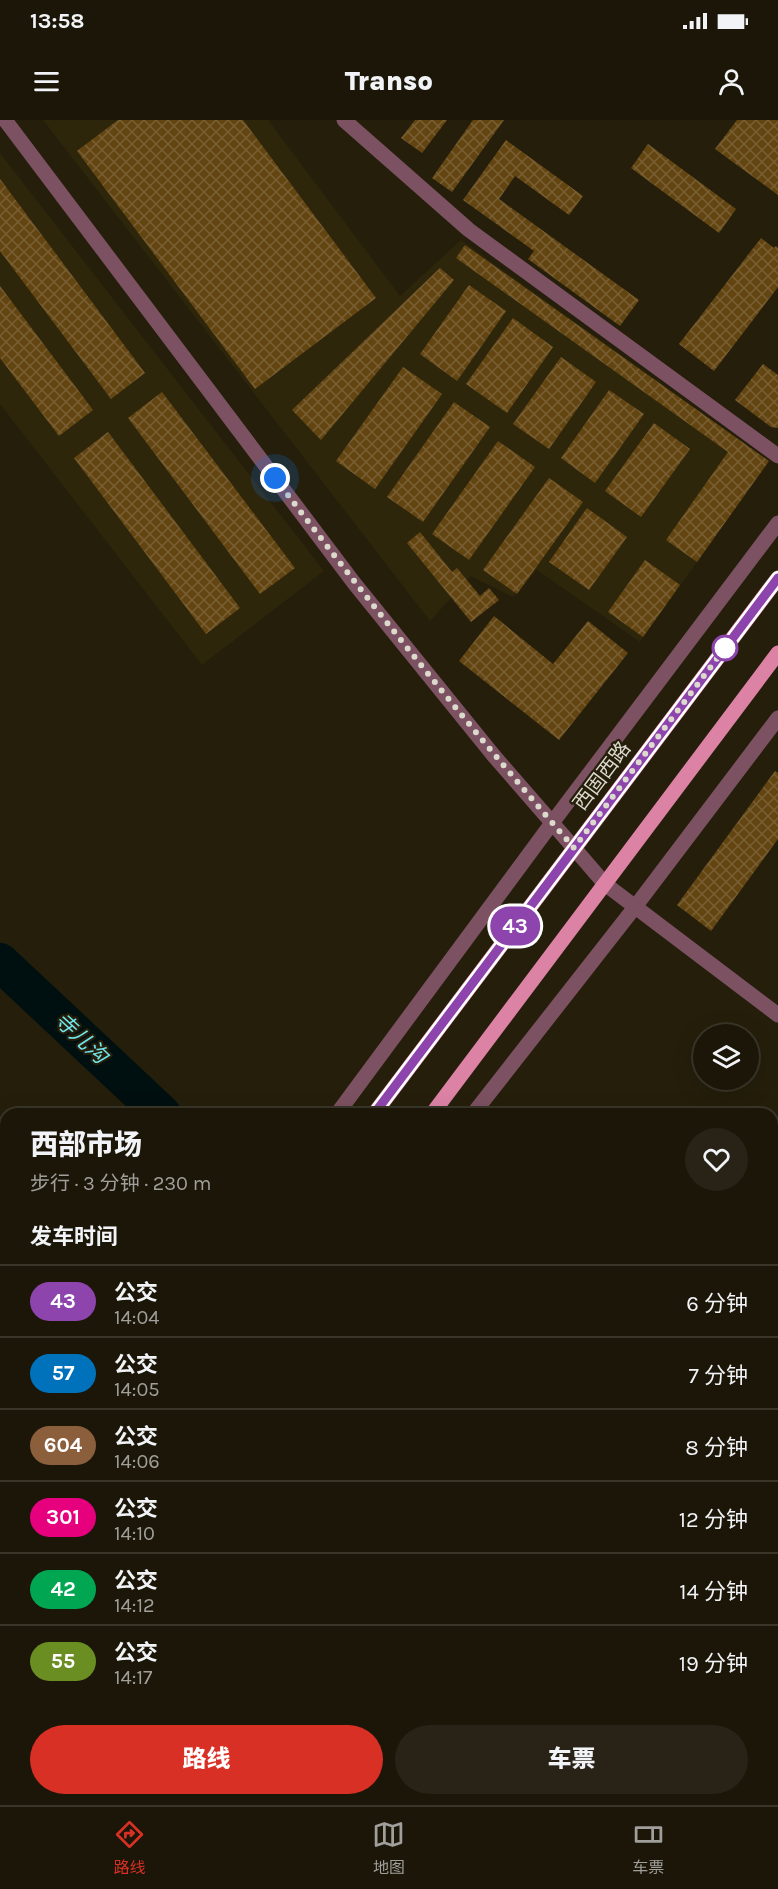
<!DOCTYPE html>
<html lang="zh">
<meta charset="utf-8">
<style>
:root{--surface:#1b1608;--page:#282316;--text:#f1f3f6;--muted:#a09f9c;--line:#393529;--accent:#d93025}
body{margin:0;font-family:Karla,"Noto Sans SC",sans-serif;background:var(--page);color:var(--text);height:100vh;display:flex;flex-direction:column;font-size:22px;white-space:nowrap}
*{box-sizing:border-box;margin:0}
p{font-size:20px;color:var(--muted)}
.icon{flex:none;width:33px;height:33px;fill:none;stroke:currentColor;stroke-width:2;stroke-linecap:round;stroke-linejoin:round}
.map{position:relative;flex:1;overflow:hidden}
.details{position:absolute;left:0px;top:988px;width:778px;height:698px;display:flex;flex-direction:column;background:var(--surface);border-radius:18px 18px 0 0;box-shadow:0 6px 24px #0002,0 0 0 2px var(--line)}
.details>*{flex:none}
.badge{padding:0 12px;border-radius:20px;font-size:21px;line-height:39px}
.tools{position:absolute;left:693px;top:904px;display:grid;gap:12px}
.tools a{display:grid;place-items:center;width:66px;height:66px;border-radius:50%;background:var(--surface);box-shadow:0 6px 24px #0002,0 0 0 2px var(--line);font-size:30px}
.you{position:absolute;width:30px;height:30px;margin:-15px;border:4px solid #fff;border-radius:50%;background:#1a73e8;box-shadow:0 0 0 9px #1a73e833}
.map>.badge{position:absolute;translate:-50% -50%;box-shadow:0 0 0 3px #fff}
h2{padding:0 30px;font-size:22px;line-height:54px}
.round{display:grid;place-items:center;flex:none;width:63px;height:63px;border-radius:32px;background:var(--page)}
.head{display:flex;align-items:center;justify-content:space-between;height:102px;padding:0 30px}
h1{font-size:28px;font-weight:800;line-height:45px}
.action{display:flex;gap:12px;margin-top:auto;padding:12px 30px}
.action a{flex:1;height:69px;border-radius:36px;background:var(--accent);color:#fff;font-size:24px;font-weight:800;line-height:69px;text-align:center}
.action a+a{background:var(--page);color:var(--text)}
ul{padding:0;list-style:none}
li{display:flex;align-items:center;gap:18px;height:72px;padding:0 30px;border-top:2px solid var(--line)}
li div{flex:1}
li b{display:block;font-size:22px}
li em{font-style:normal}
li .badge{min-width:66px;font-weight:700;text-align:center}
.status{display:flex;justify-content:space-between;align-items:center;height:42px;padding:0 30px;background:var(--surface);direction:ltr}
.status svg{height:16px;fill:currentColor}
header{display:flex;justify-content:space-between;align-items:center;height:78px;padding:0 30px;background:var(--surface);font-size:27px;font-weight:800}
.menu{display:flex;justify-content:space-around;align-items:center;height:84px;border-top:2px solid var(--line);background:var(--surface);font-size:16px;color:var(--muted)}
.menu a{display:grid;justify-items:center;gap:3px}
.menu .active{color:var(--accent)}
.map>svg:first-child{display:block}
.built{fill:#2e260b}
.industrial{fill:url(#industrial-furrows)}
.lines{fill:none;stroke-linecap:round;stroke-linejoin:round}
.river{stroke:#000f10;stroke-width:38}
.building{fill:url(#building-cross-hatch)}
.minor{stroke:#7c5161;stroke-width:15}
.major{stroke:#db82a5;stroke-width:15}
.line-casing{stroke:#fff;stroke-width:14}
.line{stroke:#8e44ad;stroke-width:9}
.walk{stroke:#dcd9cd;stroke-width:6;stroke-dasharray:0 10.8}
.stop-dot{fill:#fff;stroke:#8e44ad;stroke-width:3}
.labels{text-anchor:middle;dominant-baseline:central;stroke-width:4.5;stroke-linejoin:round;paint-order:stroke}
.street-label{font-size:20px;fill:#dcd9cd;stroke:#241e0b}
.water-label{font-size:21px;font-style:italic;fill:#71e6ec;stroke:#241e0b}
</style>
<div class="status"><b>13:58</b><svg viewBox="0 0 49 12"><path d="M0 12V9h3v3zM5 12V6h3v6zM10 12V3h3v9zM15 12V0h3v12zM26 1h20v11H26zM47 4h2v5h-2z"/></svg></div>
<header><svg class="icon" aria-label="menu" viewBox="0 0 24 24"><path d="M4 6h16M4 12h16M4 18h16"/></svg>Transo<svg class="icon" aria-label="person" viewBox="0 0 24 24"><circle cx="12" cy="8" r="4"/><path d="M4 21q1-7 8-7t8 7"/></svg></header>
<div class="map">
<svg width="778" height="1685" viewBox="0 0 778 1685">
<defs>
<pattern id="industrial-furrows" width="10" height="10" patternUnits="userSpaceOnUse" patternTransform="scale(1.5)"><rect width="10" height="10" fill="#2e260b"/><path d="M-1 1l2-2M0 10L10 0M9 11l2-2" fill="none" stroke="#4c452d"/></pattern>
<pattern id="building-cross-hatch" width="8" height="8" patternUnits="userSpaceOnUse" patternTransform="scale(1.5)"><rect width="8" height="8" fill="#634512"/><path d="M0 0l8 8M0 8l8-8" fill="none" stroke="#795f33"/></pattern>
</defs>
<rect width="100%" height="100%" fill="#241e0b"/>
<g class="built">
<polygon points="43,0 268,0 400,176 461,120 769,341 640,522 537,450 513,477 471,456 430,501"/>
<polygon points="0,33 324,451 202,545 0,284"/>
</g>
<polygon class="industrial" points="6,1647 6,1680 541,1680 548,1685 0,1685 0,1655"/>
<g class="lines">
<g class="river">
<polyline points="0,842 162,994"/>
<polyline points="772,1457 778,1461"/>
</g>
</g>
<g class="building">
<polygon points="118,0 243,0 376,178 255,269 77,31"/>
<polygon points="415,0 447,0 422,33 401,18"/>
<polygon points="473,0 504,0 452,72 432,58"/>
<polygon points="737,0 778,0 778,75 715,29"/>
<polygon points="506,20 583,76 569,95 515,56 499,79 639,180 620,206 528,139 534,131 463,80"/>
<polygon points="648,24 736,89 719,113 631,48"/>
<polygon points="0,59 145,253 111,279 0,131"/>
<polygon points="761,118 774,128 776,126 778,128 778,167 714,251 679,224"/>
<polygon points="465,125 769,341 697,442 666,420 728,332 456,138"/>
<polygon points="440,148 454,160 321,320 292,290"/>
<polygon points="469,165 506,191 457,261 420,234"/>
<polygon points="0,166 93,290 59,316 0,238"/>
<polygon points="513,198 553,227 507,293 466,264"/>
<polygon points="561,237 596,262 549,329 513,304"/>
<polygon points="763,244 778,255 778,308 771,307 735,280"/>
<polygon points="403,247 442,274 375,369 336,341"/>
<polygon points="609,270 644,294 595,363 561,338"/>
<polygon points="162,272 295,448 260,474 128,298"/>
<polygon points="454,282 490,307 423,402 387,377"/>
<polygon points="654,303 690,329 641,397 605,371"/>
<polygon points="108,312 240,488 206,514 74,338"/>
<polygon points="498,321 535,347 469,440 432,414"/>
<polygon points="549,358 583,382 517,474 483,450"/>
<polygon points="587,388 627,417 589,470 549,442"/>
<polygon points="420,412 452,452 457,448 480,476 489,468 499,480 471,502 407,423"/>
<polygon points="645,440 680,465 643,517 608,492"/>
<polygon points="494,496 553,544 588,501 628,533 559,620 459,541"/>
<polygon points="775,651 778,653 778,719 711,811 677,785"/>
<polygon points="0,1052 6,1058 6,1115 4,1117 0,1112"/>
<polygon points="778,1653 778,1685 754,1685 758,1680 772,1680 772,1660"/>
<polygon points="334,1680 483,1680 490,1685 330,1685"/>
<polygon points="565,1680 638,1680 645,1685 572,1685"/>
</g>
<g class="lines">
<g class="minor">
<polyline points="5,0 354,463 494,636 574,728 605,764 778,895"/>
<polyline points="344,0 469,110 778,336"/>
<polyline points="337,994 552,703 778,403"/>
<polyline points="473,994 635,787 778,598"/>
<polyline points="0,1031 6,1037"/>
<polyline points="0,1445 6,1437"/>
<polyline points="772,1549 778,1553"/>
<polyline points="0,1623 6,1615"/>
</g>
<g class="major">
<polyline points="374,994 778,458"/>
<polyline points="432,994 778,533"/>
<polyline points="0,1493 6,1485"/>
<polyline points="0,1569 6,1561"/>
</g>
</g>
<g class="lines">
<defs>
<polyline id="line" points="374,994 778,458"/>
</defs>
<use href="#line" class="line-casing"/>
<use href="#line" class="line"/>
<path class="walk" d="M275 358C371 485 470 608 574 728L725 528"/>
</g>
<circle class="stop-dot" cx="725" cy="528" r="12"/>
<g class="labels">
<g class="street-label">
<text transform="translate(602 656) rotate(-53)">西固西路</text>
</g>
<g class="water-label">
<text transform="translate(81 918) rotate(43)">寺儿沟</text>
</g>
</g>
</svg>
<div class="tools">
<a><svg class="icon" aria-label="layers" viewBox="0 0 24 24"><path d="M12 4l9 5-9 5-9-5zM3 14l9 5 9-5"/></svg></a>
</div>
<div class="you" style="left:275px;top:358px"></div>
<b class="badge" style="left:515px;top:806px;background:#8e44ad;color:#fff">43</b>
<section class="details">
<div class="head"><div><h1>西部市场</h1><p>步行 · 3 分钟 · 230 m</p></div><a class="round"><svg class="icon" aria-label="heart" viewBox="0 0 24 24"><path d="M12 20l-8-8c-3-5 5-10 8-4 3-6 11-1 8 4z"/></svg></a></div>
<h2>发车时间</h2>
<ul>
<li><span class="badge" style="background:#8e44ad;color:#fff">43</span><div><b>公交</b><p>14:04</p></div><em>6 分钟</em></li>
<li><span class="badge" style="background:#0072bc;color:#fff">57</span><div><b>公交</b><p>14:05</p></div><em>7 分钟</em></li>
<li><span class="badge" style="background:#8b5e3c;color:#fff">604</span><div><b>公交</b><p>14:06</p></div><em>8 分钟</em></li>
<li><span class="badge" style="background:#e6007e;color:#fff">301</span><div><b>公交</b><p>14:10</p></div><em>12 分钟</em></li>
<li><span class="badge" style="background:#00a651;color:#fff">42</span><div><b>公交</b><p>14:12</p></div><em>14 分钟</em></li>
<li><span class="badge" style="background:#6b8e23;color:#fff">55</span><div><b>公交</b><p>14:17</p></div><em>19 分钟</em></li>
</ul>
<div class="action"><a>路线</a><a>车票</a></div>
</section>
</div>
<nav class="menu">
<a class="active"><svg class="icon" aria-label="directions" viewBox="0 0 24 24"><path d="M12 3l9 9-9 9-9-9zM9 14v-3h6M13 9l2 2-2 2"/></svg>路线</a>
<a><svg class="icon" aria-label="map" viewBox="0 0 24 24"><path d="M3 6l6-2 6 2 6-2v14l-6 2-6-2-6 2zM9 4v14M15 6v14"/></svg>地图</a>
<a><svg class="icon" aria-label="tickets" viewBox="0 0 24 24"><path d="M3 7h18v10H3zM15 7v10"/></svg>车票</a>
</nav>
